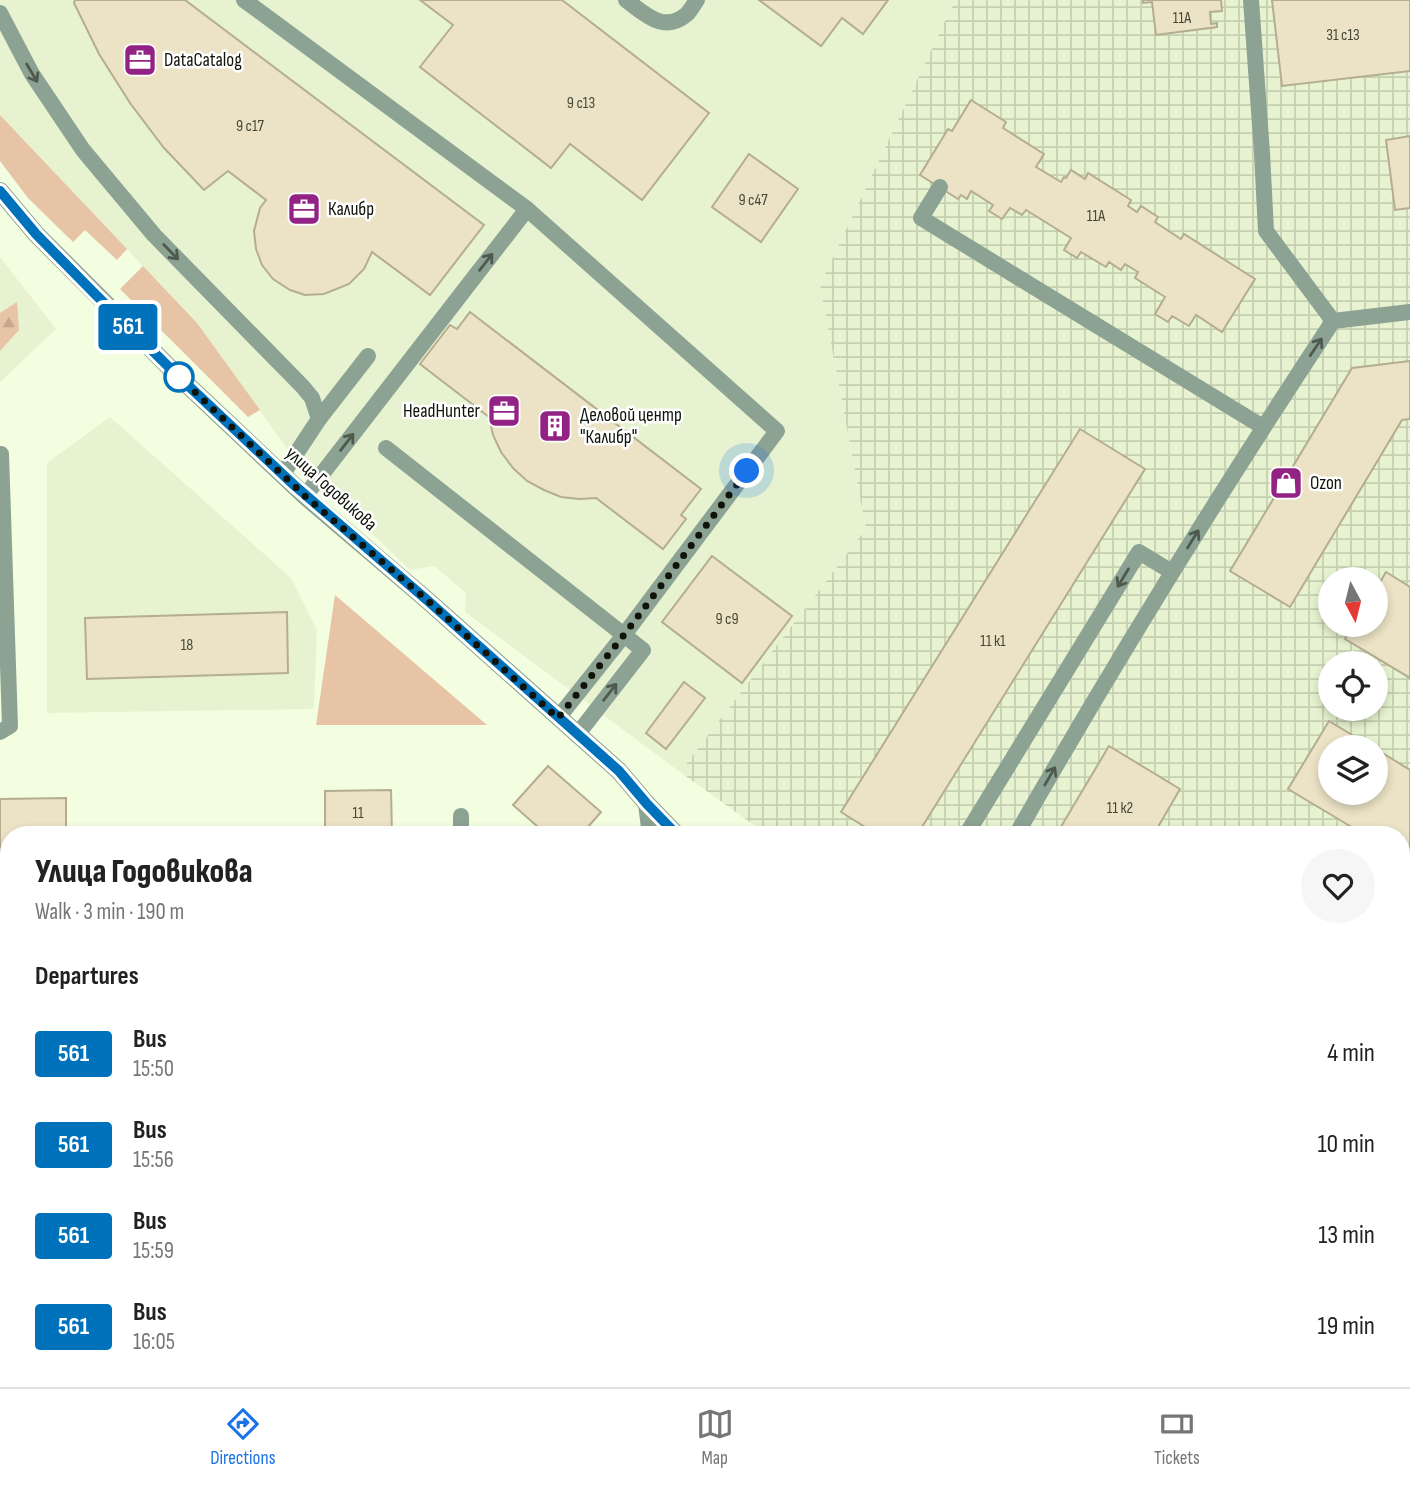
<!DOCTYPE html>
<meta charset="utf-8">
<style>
:root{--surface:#fff;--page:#f6f6f6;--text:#222;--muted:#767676;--line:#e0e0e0;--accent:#1a73e8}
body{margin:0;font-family:"Sofia Sans Condensed",sans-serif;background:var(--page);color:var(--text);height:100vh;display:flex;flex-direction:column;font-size:26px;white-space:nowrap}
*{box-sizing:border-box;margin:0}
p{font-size:23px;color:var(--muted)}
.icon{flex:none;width:38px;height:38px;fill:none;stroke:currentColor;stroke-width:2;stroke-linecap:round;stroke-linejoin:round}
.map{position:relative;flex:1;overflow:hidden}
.panel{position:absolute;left:0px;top:826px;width:1410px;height:562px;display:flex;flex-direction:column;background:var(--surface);border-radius:28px 28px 0 0;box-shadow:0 4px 10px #0003}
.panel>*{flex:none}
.badge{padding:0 14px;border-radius:5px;font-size:24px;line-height:46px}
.needle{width:46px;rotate:173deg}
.controls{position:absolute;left:1318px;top:567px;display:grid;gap:14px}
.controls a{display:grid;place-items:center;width:70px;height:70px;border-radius:50%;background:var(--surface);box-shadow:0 4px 10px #0003;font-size:35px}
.you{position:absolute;width:35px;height:35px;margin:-18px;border:5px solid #fff;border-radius:50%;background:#1a73e8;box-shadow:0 0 0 10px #1a73e833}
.map>.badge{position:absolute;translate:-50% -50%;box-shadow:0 0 0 4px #fff}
h2{padding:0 35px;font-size:26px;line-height:63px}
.round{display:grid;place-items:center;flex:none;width:74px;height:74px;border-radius:37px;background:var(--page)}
.summary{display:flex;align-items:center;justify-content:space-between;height:119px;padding:0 35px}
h1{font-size:33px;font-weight:800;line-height:52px}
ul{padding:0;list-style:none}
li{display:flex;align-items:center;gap:21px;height:91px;padding:0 35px}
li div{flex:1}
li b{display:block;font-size:26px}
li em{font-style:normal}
li .badge{min-width:77px;font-weight:700;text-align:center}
.dock{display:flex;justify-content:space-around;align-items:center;height:98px;border-top:2px solid var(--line);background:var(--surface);font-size:19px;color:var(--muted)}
.dock a{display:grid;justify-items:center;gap:4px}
.dock .active{color:var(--accent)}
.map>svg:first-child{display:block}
.built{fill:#e7f3d0}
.industrial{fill:url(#industrial-grid);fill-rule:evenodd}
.grass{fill:#e7c4a5}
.forest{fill:url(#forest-firs)}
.building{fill:#ece3c6;stroke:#b5ad90;stroke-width:2}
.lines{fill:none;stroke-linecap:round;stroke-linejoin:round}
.service{stroke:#8ca292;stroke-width:16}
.minor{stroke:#8ca292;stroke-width:18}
.tertiary{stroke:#8ca292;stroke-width:18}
.oneway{stroke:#4e5a4e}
.line-casing{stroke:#fff;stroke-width:16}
.line{stroke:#0072bc;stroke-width:10}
.walk{stroke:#0f1309;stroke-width:7;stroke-dasharray:0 12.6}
.stop-dot{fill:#fff;stroke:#0072bc;stroke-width:3.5}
.labels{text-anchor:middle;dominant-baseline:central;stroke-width:5;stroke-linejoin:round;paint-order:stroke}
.number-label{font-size:16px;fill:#464738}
.poi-label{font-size:19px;fill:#0f1309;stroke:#fff;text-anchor:start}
.street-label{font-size:19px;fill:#0f1309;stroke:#fff}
</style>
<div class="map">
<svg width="1410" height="1387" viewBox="0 0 1410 1387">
<defs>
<pattern id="industrial-grid" width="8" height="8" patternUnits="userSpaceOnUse" patternTransform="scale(1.75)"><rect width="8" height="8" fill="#e7f3d0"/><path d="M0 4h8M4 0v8" fill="none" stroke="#c5cfb1"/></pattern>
<pattern id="forest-firs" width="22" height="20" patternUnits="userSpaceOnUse" patternTransform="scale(1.75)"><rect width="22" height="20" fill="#e7c4a5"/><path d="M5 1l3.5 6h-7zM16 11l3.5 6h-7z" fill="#c5a88d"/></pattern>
</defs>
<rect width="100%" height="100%" fill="#f3fee1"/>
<g class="built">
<polygon points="0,0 955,0 820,285 866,529 680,772 465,612 466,593 434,566 410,570 293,457 197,323 0,115"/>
<polygon points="0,257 56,329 0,382"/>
<polygon points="110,417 291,578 317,630 314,709 47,713 47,463"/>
</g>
<g class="industrial">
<path d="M955 0H1410V1254L1402 1249V835H768L680 772 866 529 820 285ZM1330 579H1376V625H1330ZM1330 663H1376V709H1330ZM1330 747H1376V793H1330Z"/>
<polygon points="0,1106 9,1106 9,1379 1384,1379 1402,1387 0,1387"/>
</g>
<g class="grass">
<polygon points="0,115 127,249 117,260 85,230 73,242 28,198 0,161"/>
<polygon points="143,266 197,323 260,410 248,417 120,289"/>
<polygon points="335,595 487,725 316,725"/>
</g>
<polygon class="forest" points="17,302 19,330 0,351 0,313"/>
<g class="building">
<polygon points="75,0 185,0 484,225 430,295 372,252 364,269 349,284 324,294 305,295 290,290 273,279 262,265 256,249 254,231 260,208 266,200 228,171 204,190 164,148 130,103 99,54 74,3"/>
<polygon points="420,0 562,0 709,113 642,200 570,144 551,168 420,67 453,25"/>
<polygon points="759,0 888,0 863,34 842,18 821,46"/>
<polygon points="1143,0 1221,0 1222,11 1210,12 1211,24 1217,23 1217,27 1156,35 1152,2 1143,3"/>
<polygon points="1272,0 1410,0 1410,71 1282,86"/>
<polygon points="971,100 1006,122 1003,128 1044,154 1036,167 1061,182 1064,177 1066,178 1071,170 1085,179 1088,173 1131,200 1128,206 1137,212 1141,206 1158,217 1155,222 1181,239 1184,234 1255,279 1222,332 1196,315 1189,326 1172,316 1168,322 1155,314 1165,297 1135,278 1138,272 1125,264 1121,270 1109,262 1106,267 1081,252 1077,258 1064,250 1071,238 1026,210 1022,215 1010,208 1002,219 989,211 993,205 971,191 967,199 961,195 958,199 920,175 948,129 952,131"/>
<polygon points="1410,136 1410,208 1395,210 1386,140"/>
<polygon points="749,154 798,189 761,242 712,207"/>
<polygon points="470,312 701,489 681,515 686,519 663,549 596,498 579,499 561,497 544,490 527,481 513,468 501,452 493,435 489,417 420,364 450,325 457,329"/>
<polygon points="1410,361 1410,419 1402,420 1290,607 1230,571 1352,368"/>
<polygon points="1080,429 1145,469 917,835 878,835 841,812"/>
<polygon points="712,556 792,616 742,683 662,622"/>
<polygon points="1386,572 1410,587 1410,678 1345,639 1354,625 1376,625 1376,589"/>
<polygon points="287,612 288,673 87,679 85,618"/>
<polygon points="684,682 705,698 666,749 646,733"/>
<polygon points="1329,721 1372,747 1330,747 1330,793 1376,793 1376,749 1410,770 1410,862 1402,857 1402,835 1365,835 1288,789"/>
<polygon points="1109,746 1180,789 1158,827 1153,835 1056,835"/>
<polygon points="548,766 601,812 581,835 547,835 513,805"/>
<polygon points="391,790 392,835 325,835 325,791"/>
<polygon points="66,798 66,835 9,835 9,933 0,933 0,799"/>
<polygon points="1410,890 1410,1029 1402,1043 1402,904"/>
<polygon points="1235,1379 1291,1379 1282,1387 1226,1387"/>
</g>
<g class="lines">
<g class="service">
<polyline points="244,0 527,209 777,431 624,635 558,718"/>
<path d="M626 0C645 14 664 34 687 14 691 10 694 4 697 0"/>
<polyline points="1251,0 1262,153 1266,231 1333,321"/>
<polyline points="0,13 32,74 83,150 154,235 303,387 312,398 319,419"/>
<polyline points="940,187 921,218 1263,427"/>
<polyline points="386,448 643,650 577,735"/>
<polyline points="0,454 1,454 10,726 0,732"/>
<polyline points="282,475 319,419 368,356"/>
<polyline points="305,496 527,209"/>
<polyline points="461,816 461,835"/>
<polyline points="966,835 1139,552 1172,572"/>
<path d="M1016 835C1116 660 1222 489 1333 321L1410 312"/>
<polyline points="1402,1143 1410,1130"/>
<polyline points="1402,1255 1410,1242"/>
<polyline points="0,1319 9,1319"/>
<polyline points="349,1379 350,1387"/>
<polyline points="528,1379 528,1387"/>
<polyline points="1045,1379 1053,1387"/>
<polyline points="684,1387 685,1379"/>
</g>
<polyline class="minor" points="647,804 651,835"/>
<g class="tertiary">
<polyline points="0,191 36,234 178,376 305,496 427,600 619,771 647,804 677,835"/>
<polyline points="0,1037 9,1037"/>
<polyline points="1402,1327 1410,1332"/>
</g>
</g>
<defs><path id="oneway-shaft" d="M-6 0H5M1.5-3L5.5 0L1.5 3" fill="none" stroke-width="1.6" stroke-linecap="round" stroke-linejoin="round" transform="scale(1.75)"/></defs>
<g class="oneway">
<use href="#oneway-shaft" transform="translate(32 73) rotate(59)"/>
<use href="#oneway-shaft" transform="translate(171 252) rotate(46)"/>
<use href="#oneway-shaft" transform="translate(486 262) rotate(-52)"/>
<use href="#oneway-shaft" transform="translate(1316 347) rotate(-56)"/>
<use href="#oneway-shaft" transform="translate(347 442) rotate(-52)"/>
<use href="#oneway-shaft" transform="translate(1193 539) rotate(-58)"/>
<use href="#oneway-shaft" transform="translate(1123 578) rotate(121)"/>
<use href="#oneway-shaft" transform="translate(610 692) rotate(-52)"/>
<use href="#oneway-shaft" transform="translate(1050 776) rotate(-60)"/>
</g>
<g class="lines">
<defs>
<polyline id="line" points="0,191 36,234 96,295 178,376 294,485 427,600 619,771 647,804 677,835"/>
</defs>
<use href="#line" class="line-casing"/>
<use href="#line" class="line"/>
<polyline class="walk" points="179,377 178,376 305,496 427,600 558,718 624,635 747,471"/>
</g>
<defs>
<symbol id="office-square" viewBox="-11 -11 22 22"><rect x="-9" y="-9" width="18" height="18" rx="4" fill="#922283" stroke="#fff"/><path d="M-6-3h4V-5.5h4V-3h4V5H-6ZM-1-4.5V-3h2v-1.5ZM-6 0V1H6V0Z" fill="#fff"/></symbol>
<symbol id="building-square" viewBox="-11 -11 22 22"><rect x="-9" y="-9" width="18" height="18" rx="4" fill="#922283" stroke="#fff"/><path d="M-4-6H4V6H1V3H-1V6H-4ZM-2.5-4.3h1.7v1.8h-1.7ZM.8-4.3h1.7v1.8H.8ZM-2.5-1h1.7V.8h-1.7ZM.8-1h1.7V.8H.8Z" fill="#fff"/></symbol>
<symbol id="shop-square" viewBox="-11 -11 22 22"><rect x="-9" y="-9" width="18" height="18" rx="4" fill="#922283" stroke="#fff"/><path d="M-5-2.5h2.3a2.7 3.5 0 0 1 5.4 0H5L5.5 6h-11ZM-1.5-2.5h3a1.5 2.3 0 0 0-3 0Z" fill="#fff"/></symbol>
</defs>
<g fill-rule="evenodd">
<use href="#office-square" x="121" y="41" width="38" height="38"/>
<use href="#office-square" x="285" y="190" width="38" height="38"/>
<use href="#office-square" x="485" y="392" width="38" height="38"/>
<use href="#building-square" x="536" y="407" width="38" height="38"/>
<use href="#shop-square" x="1267" y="464" width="38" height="38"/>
</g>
<circle class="stop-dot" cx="179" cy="377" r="14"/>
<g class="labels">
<g class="number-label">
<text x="1182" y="18">11А</text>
<text x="1343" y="35">31 с13</text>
<text x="581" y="103">9 с13</text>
<text x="250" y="126">9 с17</text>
<text x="753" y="200">9 с47</text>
<text x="1096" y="216">11А</text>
<text x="727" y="619">9 с9</text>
<text x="993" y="641">11 к1</text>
<text x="187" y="645">18</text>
<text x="1120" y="808">11 к2</text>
<text x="358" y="813">11</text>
</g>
<g class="poi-label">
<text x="164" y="60">DataCatalog</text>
<text x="328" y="209">Калибр</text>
<text x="480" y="411" text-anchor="end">HeadHunter</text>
<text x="580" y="415">Деловой центр<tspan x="580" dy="22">"Калибр"</tspan></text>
<text x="1310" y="483">Ozon</text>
</g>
<g class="street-label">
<text transform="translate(331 489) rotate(42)">улица Годовикова</text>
</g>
</g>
</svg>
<div class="controls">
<a><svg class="needle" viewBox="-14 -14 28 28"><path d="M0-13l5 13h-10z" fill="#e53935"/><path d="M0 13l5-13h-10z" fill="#767676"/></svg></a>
<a><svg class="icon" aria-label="locate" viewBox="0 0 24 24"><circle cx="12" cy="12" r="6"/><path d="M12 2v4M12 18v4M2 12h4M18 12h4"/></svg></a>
<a><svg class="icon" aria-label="layers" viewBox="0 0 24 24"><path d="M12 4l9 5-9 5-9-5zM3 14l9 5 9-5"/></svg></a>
</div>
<div class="you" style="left:747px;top:471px"></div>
<b class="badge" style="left:128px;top:327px;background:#0072bc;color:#fff">561</b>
<section class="panel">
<div class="summary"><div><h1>Улица Годовикова</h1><p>Walk · 3 min · 190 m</p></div><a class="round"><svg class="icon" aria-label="heart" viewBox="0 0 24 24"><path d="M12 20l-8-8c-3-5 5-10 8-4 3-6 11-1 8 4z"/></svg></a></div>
<h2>Departures</h2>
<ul>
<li><span class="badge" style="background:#0072bc;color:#fff">561</span><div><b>Bus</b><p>15:50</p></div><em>4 min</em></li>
<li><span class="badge" style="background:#0072bc;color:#fff">561</span><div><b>Bus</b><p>15:56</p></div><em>10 min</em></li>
<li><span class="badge" style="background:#0072bc;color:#fff">561</span><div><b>Bus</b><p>15:59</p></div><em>13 min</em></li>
<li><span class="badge" style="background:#0072bc;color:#fff">561</span><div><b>Bus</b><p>16:05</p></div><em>19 min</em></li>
</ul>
</section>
</div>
<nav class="dock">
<a class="active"><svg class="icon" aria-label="directions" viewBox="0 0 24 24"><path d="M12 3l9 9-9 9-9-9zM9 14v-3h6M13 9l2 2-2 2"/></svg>Directions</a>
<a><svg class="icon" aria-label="map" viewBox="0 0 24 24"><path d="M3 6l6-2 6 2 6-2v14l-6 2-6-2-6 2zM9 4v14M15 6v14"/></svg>Map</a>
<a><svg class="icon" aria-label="tickets" viewBox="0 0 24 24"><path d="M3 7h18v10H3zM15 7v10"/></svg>Tickets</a>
</nav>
